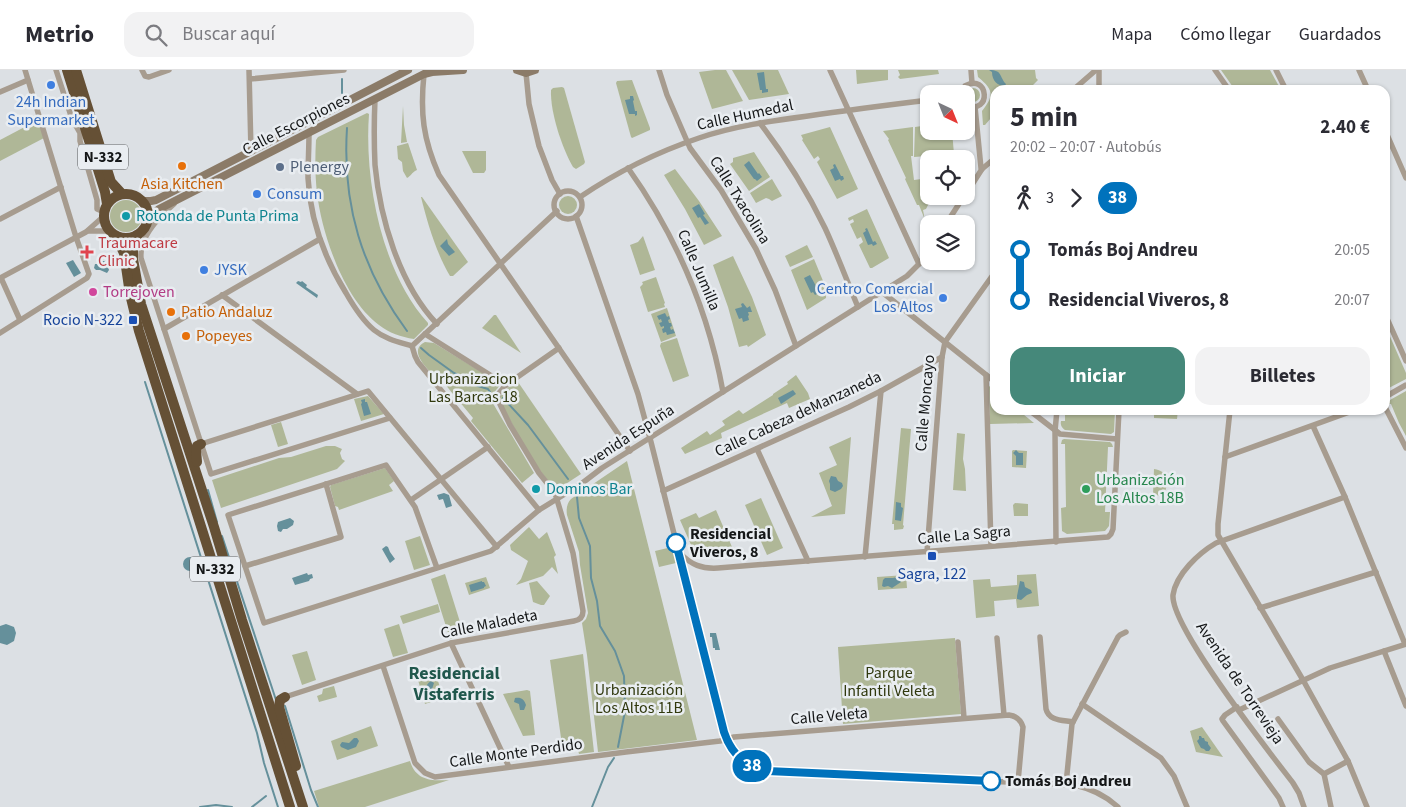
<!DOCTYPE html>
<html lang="es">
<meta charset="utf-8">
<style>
:root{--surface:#fff;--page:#f2f2f3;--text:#2b2b33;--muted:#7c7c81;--line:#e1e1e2;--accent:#45887a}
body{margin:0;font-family:"Source Sans 3",sans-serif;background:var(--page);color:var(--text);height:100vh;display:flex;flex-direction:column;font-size:19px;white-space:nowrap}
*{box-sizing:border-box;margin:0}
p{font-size:16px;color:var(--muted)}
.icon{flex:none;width:28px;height:28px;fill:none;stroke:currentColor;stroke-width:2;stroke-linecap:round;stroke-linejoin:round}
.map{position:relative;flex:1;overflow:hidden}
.details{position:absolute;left:990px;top:15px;width:400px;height:330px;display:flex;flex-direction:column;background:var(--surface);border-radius:15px;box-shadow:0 1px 4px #0004}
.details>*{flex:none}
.badge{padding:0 10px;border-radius:16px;font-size:18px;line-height:32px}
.needle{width:32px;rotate:137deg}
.buttons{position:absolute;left:920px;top:15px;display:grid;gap:10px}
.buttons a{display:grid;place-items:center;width:55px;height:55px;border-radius:10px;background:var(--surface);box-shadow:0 1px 4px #0004;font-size:25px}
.map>.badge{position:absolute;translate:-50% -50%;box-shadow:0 0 0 2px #fff}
.legs{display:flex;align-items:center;gap:8px;height:55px;padding:0 20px;font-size:16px}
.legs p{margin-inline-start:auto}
.overview{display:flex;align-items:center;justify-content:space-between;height:85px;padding:0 20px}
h1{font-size:28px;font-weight:700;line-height:38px}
.cta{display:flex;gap:10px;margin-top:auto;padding:10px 20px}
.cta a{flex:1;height:58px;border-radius:15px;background:var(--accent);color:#fff;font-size:20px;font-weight:700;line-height:58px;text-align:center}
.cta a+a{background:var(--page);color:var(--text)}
ul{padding:0 20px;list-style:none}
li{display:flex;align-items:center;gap:18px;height:50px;font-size:19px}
li i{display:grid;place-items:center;width:8px;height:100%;margin:0 6px;background:currentColor}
li i::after{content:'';width:12px;height:12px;margin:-6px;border:4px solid;border-radius:50%;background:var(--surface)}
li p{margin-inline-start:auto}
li:first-child i{background:linear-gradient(#0000 50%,currentColor 0)}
li:last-child i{background:linear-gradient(currentColor 50%,#0000 0)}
header{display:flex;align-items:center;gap:30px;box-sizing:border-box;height:70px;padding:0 25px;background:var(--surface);border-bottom:1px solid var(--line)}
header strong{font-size:24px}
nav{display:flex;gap:28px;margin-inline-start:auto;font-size:18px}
.search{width:350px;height:45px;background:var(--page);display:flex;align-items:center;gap:12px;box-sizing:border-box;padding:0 18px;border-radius:15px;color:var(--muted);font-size:19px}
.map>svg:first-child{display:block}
.green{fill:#afb797}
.water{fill:#65909b}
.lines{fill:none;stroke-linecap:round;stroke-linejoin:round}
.stream{stroke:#65909b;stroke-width:2}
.street{stroke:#a79c8f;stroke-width:5.5}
.secondary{stroke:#8b7b68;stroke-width:8}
.highway{stroke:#655035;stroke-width:10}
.line-1-casing{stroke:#fff;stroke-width:11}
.line-1{stroke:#0072bc;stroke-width:8}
.shop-dot{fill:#3f7fe0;stroke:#e9edf1;stroke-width:2}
.food-dot{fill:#e8710a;stroke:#e9edf1;stroke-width:2}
.service-dot{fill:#5c6f8a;stroke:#e9edf1;stroke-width:2}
.culture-dot{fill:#0f9aa8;stroke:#e9edf1;stroke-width:2}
.health-dot{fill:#e0444e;stroke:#e9edf1;stroke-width:2}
.hotel-dot{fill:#d1479c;stroke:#e9edf1;stroke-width:2}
.transit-dot{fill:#1a4fb4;stroke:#e9edf1;stroke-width:2}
.leisure-dot{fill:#2e9e5b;stroke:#e9edf1;stroke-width:2}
.stop-1-dot{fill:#fff;stroke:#0072bc;stroke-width:2.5}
.labels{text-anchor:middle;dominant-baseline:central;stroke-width:5;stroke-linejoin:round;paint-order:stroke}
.shield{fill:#e9edf1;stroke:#555759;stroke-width:1}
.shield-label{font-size:15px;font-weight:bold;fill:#151718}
.shop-label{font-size:16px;fill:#366cbe;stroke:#e9edf1;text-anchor:start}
.street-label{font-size:16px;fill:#151718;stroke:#e9edf1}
.service-label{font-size:16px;fill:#4e5e75;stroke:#e9edf1;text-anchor:start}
.food-label{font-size:16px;fill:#c56008;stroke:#e9edf1;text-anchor:start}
.culture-label{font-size:16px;fill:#0d838f;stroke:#e9edf1;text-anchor:start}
.health-label{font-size:16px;fill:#be3a42;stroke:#e9edf1;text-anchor:start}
.hotel-label{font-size:16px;fill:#b23c85;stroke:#e9edf1;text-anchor:start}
.transit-label{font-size:16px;fill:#164399;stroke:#e9edf1;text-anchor:end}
.park-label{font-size:16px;fill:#30380d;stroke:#e9edf1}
.leisure-label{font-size:16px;fill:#27864d;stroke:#e9edf1;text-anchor:start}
.stop-label{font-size:16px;font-weight:bold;fill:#151718;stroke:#e9edf1;text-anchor:start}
.neighbourhood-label{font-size:18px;font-weight:bold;fill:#20574c;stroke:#e9edf1}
</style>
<header>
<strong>Metrio</strong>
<div class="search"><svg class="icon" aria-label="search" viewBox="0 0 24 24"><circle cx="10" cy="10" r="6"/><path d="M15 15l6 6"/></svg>Buscar aquí</div>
<nav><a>Mapa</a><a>Cómo llegar</a><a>Guardados</a></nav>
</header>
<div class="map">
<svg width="1406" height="737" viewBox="0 0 1406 737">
<rect width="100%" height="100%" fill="#dce0e4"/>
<g class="green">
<polygon points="715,0 726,0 743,31 712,39 699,2"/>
<polygon points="732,0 778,0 789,24 749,30"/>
<polygon points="856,0 888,0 888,10 857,14"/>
<polygon points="898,0 938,0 939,4 900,9 898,7 900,5"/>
<path d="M977 0H1035L1036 8 1038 10 1028 20H995V48H991L985 55H983L982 41C994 26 994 20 978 7Z"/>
<polygon points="1221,0 1270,0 1281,20 1235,20"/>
<polygon points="632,10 650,58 650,60 632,68 631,67 616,13 617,11"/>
<path d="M562 17 564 18 585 92 584 94 576 99 573 97C562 78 550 42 551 20L553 18Z"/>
<circle cx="973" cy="25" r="7"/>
<polygon points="403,36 404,55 407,72 401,73"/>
<path d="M367 43 369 44C364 111 382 203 428 253V255L414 269C401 267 389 263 379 255 344 229 322 165 317 123 315 105 315 88 316 70L318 67Z"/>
<polygon points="36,51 38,51 44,68 0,91 0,70"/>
<polygon points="929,55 929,61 952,61 954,84 914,87 915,57"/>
<polygon points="830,57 858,119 837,129 817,92 820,89 818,86 814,89 802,70 803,69 801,65"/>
<polygon points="913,57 913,86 911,86 914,110 929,108 929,126 935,126 930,134 929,133 926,139 923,140 924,145 924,147 930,151 931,154 929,154 929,160 919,135 917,135 905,109 906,108 888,70 889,69 883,61"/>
<path d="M408 73 417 100C411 103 411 106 407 108L403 101 402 92 398 89 397 76Z"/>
<polygon points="462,81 486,81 486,100 484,103 473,103"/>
<polygon points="754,82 770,107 749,121 730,94 733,92 733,88"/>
<polygon points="675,99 699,131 722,166 704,175 685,139 664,105"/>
<polygon points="772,109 782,126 772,131 769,129 766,128 756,133 750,123"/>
<circle cx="568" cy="135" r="9"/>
<path d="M421 127H422L468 192 453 206H450C436 182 428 155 421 127Z"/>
<circle cx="126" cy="146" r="16"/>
<polygon points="867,139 889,188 872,198 870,198 859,175 863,172 861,167 857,169 850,154 854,152 853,149 849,151 848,148"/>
<polygon points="643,166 655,200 640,205 630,175 638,172"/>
<polygon points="807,175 813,187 790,197 785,186"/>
<polygon points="733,186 752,227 766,265 748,277 747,275 739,277 728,237 713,195"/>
<polygon points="814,189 828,223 826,225 826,228 807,240 791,200"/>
<polygon points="656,207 665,233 664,234 665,237 648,242 640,217 643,214 642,212"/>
<polygon points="667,238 676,266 661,272 651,244"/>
<polygon points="494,245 496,245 521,283 482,258"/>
<polygon points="1385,255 1406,303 1406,309 1385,320"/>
<polygon points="677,268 689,306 673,312 660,276 661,273"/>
<path d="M425 272 434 273 501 314 492 325 491 330 534 403 522 413 471 351 473 348 439 307 436 308C428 299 407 281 425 272Z"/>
<polygon points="796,305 808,323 810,329 789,338 787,333 721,363 722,368 685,384 681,378 707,361 710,365 725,355 722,351 739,340 743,344 773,325 773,324 788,314 787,312"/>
<path d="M518 312 581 404 558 419C541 411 508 347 499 328L507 318Z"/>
<polygon points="989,316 995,321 995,340 1018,340 1034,353 990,354"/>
<polygon points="1406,321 1406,366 1399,353 1391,334 1389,334 1388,333 1390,330"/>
<polygon points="368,326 384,344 361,351 354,329"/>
<path d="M1065 340H1115L1114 362 1111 364 1065 360C1062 358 1060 355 1061 351H1065Z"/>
<polygon points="1154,340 1178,340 1177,349 1154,348"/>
<polygon points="281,352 288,374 278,377 271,355"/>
<polygon points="901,358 911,359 903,455 904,456 903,459 894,460 894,454 892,454"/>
<polygon points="957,363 965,364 963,389 965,399 966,421 953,420"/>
<polygon points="851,367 845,444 811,447 832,436 819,403 837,395 829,377"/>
<polygon points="1064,369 1110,372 1112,374 1113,377 1108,377 1105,442 1110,442 1109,456 1105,461 1067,464 1062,461 1061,438 1066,437 1065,374 1061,374 1062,370"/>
<polygon points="326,376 335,376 342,379 340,383 342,389 345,391 337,399 221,438 212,410 279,388 291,387"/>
<polygon points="1013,380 1027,381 1026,398 1012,397 1012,381"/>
<path d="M627 391 697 670 598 682 587 585 582 553 586 549 588 543 580 495 579 482 567 445C566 439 567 433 571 429Z"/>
<polygon points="385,398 394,411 389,415 393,421 339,440 338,437 335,436 330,417 331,415"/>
<path d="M1154 399C1169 401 1169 415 1163 426L1153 425Z"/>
<polygon points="761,428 783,478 767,485 745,435"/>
<polygon points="1015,433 1028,434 1028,446 1014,446 1013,435"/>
<polygon points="716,440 732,477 715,484 712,479 696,486 680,450 696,443 699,448"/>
<polygon points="529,457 539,469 547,462 556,485 554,487 558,504 552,497 543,506 516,515 521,509 528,491 511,480 510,475"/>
<polygon points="420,466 430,495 414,500 405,471"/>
<polygon points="672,477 676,493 659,497 655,481"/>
<polygon points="445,504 460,552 457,553 456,560 454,561 456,567 450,569 431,509"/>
<polygon points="1036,504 1039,536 1017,538 1016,529 994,531 995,546 976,548 973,510 990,509 991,517 1017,515 1017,505"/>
<polygon points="906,505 907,518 878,520 877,507"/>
<polygon points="486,507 490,518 469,525 465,513"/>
<polygon points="537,511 550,526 544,535 541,535 533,532 529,513"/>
<polygon points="438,534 440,542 403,554 400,546"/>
<polygon points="399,554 408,583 393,587 384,559"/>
<polygon points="955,568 961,644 843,654 838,577"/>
<polygon points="307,581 316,610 302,615 292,585"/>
<polygon points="583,584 594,682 579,684 578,680 563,682 550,590"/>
<polygon points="436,604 443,628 425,634 418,610"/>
<polygon points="334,616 337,627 319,632 317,626 322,624 323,619"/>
<polygon points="527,620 530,621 535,665 523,666 503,624"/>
<polygon points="371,656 378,676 337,690 331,671"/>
<polygon points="1202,657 1223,687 1196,682 1190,661"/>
<path d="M410 691C416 711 432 711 449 710L365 737H319L314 721Z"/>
</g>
<g class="water">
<path d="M989 0C1003 0 999 7 1006 14L1005 16C998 16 992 11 992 2Z"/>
<polygon points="764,2 766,19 768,19 768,22 762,23 762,20 760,20 757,3"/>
<polygon points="630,26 633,26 634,30 633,31 635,41 637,41 637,45 635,46 635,44 629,44 625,30 630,29"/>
<polygon points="749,91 758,104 759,103 762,107 757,111 755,109 754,109 744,95"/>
<polygon points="835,94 841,106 843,106 844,109 841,111 840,109 835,111 830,100 834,98 833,95"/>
<polygon points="699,134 705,144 703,145 709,153 705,155 700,147 698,148 692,138"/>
<polygon points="867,158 873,172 875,171 877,174 873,176 872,174 868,175 863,163 866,161 865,159"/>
<polygon points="447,169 448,174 455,182 449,186 440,176"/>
<polygon points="73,190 81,203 74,207 66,193"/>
<polygon points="102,191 105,191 107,193 109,200 107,203 100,200 96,200 94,198 95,194 100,194"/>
<polygon points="810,205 817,218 818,218 820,222 815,225 813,222 811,223 804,208"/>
<polygon points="298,211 301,212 302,211 307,215 306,217 318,225 317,228 296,213"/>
<polygon points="743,233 747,238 750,236 752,242 748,242 749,245 748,246 749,250 743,252 742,248 739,249 735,239 742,237 741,234"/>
<polygon points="665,243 667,247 669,246 670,249 668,250 669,253 671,253 672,256 670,257 671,260 673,259 675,263 667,265 666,262 663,263 662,259 664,258 664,256 661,257 659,253 662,252 661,249 659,250 657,246"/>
<polygon points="793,320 796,324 781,334 778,328"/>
<polygon points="365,329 365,332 367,332 371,344 364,346 361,334 362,333 361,330"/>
<polygon points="1016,380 1019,383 1023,383 1023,395 1016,395 1016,386 1013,383"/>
<polygon points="831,406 836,407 838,411 842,413 843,416 841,419 835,422 830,420 830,414 829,411"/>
<polygon points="444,423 449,425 452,436 446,438 443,429 439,430 437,425"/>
<polygon points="896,432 901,433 901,437 903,438 901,451 895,450"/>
<polygon points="290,448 294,451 293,455 287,459 283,459 281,462 278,461 277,456 278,452"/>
<polygon points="386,476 388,477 390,482 395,489 390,493 382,479"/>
<circle cx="190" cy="494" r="7"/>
<polygon points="307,503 308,505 312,504 313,508 310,509 309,511 295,515 292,508"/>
<polygon points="897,507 900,509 901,512 892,518 888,516 884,517 882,516 883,510 885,508 893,508"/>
<polygon points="482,511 482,512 484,512 486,516 484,517 484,518 471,522 469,515"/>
<polygon points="1020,511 1024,512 1025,517 1031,520 1032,523 1027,525 1021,530 1017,529 1017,526"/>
<polygon points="6,554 14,557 16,563 14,571 7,575 0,573 0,556"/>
<polygon points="710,563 716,563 720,580 715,580 715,578 713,578 712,567 710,567"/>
<path d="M431 611 434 613 432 619 435 623 434 626 431 627C424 624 424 615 431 611Z"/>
<path d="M515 628C521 627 524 629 526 635L524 640H520L519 634 514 632Z"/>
<polygon points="1199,666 1201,666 1202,668 1204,668 1205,671 1208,672 1208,674 1211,678 1209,681 1206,681 1204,679 1201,678 1197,671 1199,669"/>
<polygon points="354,668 357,668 359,671 356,677 348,680 341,677 340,675 342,672 349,673"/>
</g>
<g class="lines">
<g class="stream">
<polyline points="342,9 342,23"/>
<path d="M347 58C342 135 362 200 407 261"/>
<polyline points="421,278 429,285 454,303 478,316 488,319 490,322"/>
<polyline points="145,312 257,663 264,693 278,737"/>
<polyline points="503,328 528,355 568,409"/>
<polyline points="208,420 217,452"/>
<polyline points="577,427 579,448 590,476 591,508 597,531 600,556 615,581 624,606 625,641 618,677"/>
<polyline points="222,466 276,630"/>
<polyline points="285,636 311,720 318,737"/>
<polyline points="200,737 216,735 232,737"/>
<polyline points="252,737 266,726"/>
<polyline points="592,737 608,697 614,688"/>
</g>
<g class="street">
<polyline points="56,0 72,49 80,63 80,71 97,130 97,139 104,142"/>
<polyline points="142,0 145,6 149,7 169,0"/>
<polyline points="249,0 251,81"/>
<polyline points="659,0 667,25 690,78 721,120 756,179 775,220 796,276"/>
<polyline points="830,0 919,194"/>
<polyline points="971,0 972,13"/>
<polyline points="1099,0 1099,20"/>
<polyline points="1215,0 1229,20"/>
<polyline points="1276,0 1286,20"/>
<polyline points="1359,0 1368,20"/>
<polyline points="526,3 529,34 539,76 552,110 560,124"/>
<path d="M424 4C420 43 423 69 439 105L630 381"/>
<polyline points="250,9 344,0"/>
<polyline points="1073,20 1096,0"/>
<polyline points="0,22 28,10"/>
<path d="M961 24 965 16C989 2 992 46 966 35"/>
<path d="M375 29C374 51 374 73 375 95 380 148 399 214 437 254"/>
<polyline points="975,37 981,98 982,99"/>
<path d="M760 53C785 86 807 121 825 158 837 184 847 211 858 237"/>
<polyline points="1385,60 1406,108"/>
<path d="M309 63C309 78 308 93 308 108 310 149 325 189 346 223 354 237 362 250 374 260 385 269 399 272 412 276"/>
<path d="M628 98C677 167 708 239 723 322"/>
<circle cx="568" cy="135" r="14"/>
<polyline points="966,124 982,99 995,88"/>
<path d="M580 127C617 102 657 82 699 68 734 56 771 51 808 46 848 40 888 35 929 30"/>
<path d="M174 134C160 146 139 167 141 188L211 404 390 348"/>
<path d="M576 146 638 324 651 372 722 655C729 679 742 697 767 701L1075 715C1092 719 1105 725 1118 737"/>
<polyline points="0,149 61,117"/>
<polyline points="946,154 964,126"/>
<polyline points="88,161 109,161"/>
<polyline points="0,208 86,162 104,146"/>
<polyline points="1,208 20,250"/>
<polyline points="882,222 995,312"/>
<polyline points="222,225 357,324"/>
<polyline points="1385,244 1406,291"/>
<polyline points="164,259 320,169"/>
<polyline points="0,263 87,208 89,204 76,167 25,0"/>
<polyline points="425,264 506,315"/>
<polyline points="412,276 415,286 418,292 539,440"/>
<polyline points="412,276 557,141"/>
<polyline points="986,305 991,476"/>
<polyline points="1385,327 1406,315"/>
<polyline points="1385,337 1406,378"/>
<polyline points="1029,340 1060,364 1117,369"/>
<polyline points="1230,340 1218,454 1218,465 1303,610 1348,691 1367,737"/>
<polyline points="1313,356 1345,427 1405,574"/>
<polyline points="201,374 368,321 497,477"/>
<polyline points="757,379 808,491"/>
<polyline points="1225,387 1355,340"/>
<polyline points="663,421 849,337 881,321 942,287"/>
<polyline points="411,430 488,377"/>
<polyline points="1056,472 1055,361 1057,340"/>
<polyline points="927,482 942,287 945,272 995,202"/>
<path d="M680 483C691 495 702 499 718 498L1108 467 1111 464 1113 459 1119 340"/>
<polyline points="865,487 881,321"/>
<polyline points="245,496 341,467 326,414"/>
<polyline points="437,498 415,437 386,395 228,445 264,553 491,481 539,440 581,414 602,398 907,206 919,194 929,180"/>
<polyline points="1260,538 1376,502"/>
<path d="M1040 567 1046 639C1049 651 1062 650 1073 652"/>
<polyline points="997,568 1004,645"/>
<polyline points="958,572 964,648"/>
<polyline points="451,573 509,697"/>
<polyline points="1384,581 1406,636"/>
<path d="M383 596 415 693 425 703 435 707 626 682 720 671 734 667 1009 645C1016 646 1021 650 1023 657L1018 712"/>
<path d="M285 627 451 573 574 551C580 550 583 547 583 541L573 483 555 423 539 403 510 355 497 328 499 323 506 315 559 278"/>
<polyline points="1082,634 1161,688 1174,706 1187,737"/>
<polyline points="1237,637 1225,645 1222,649 1223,651 1279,728 1283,737"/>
<polyline points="1239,640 1330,598 1406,574"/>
<polyline points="1278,649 1309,692 1324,704 1331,737"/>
<polyline points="1324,704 1348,691"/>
<polyline points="1066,714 1072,654 1118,567 1120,565 1126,562"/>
<path d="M1304 737 1299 723 1293 713C1270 683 1170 556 1173 525 1176 504 1199 483 1216 473L1345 427"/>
</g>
<g class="secondary">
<polyline points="517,0 526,3 535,0"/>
<polyline points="142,131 151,131 156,130 408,0"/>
<polyline points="148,149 159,139 424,4 432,2 463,0"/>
</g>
<g class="highway">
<polyline points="67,0 105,122 107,134"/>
<polyline points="76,0 111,112 122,124"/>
<circle cx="126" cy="146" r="22"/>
<polyline points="137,165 133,176 133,189 141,234 214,457 242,550 303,737"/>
<polyline points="116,166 124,183 130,224 139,261 290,737"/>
<polyline points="197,392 196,380 197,376 201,374"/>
<polyline points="285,627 280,630 279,637 296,696"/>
</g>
</g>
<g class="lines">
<defs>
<path id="line-1" d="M676 473 724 662C731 683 745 697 767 701L991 711"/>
</defs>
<use href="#line-1" class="line-1-casing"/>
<use href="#line-1" class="line-1"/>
</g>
<g class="shop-dot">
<circle cx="51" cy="15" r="5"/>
<circle cx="257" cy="124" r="5"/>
<circle cx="204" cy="200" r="5"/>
<circle cx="943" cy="228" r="5"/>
</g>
<g class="food-dot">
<circle cx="182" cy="96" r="5"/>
<circle cx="171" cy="242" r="5"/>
<circle cx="186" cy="266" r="5"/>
</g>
<circle class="service-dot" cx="280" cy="97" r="5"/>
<g class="culture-dot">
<circle cx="126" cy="146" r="5"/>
<circle cx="536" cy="419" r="5"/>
</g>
<path class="health-dot" d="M84.5 174.5h5v5h5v5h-5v5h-5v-5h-5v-5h5z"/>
<circle class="hotel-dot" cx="93" cy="222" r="5"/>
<g class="transit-dot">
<rect x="128" y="245" width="10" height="10" rx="2.5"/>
<rect x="927" y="481" width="10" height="10" rx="2.5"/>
</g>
<circle class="leisure-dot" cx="1086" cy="419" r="5"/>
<g class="stop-1-dot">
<circle cx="676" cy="473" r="9"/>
<circle cx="991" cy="711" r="9"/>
</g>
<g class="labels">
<g class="shield">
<rect x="78" y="74.5" width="50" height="25" rx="4"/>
<rect x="190" y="486.5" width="50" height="25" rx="4"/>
</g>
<g class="shield-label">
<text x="103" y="87">N-332</text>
<text x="215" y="499">N-332</text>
</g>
<g class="shop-label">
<text x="51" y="32" text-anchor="middle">24h Indian<tspan x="51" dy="18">Supermarket</tspan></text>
<text x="267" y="124">Consum</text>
<text x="214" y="200">JYSK</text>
<text x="933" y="219" text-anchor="end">Centro Comercial<tspan x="933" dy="18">Los Altos</tspan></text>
</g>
<g class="street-label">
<text transform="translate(745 45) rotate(-12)">Calle Humedal</text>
<text transform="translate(296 54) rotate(-27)">Calle Escorpiones</text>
<text transform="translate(740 130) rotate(58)">Calle Txacolina</text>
<text transform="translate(699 200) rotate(67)">Calle Jumilla</text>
<text transform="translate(925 333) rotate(-85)">Calle Moncayo</text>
<text transform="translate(798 344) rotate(-25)">Calle Cabeza deManzaneda</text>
<text transform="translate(628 367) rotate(-33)">Avenida Espuña</text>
<text transform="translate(964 465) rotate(-5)">Calle La Sagra</text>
<text transform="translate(489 554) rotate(-11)">Calle Maladeta</text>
<text transform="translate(1240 613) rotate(56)">Avenida de Torrevieja</text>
<text transform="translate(829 646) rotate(-5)">Calle Veleta</text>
<text transform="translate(516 683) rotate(-8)">Calle Monte Perdido</text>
</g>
<g class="service-label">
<text x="290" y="97">Plenergy</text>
</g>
<g class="food-label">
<text x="182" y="114" text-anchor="middle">Asia Kitchen</text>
<text x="181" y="242">Patio Andaluz</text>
<text x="196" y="266">Popeyes</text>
</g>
<g class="culture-label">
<text x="136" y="146">Rotonda de Punta Prima</text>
<text x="546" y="419">Dominos Bar</text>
</g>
<g class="health-label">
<text x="98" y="173">Traumacare<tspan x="98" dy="18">Clinic</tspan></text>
</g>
<g class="hotel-label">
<text x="103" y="222">Torrejoven</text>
</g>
<g class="transit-label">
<text x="123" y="250">Rocio N-322</text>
<text x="932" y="504" text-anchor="middle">Sagra, 122</text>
</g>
<g class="park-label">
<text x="473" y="309">Urbanizacion<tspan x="473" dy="18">Las Barcas 18</tspan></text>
<text x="889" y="603">Parque<tspan x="889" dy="18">Infantil Veleta</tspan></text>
<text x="639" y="620">Urbanización<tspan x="639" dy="18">Los Altos 11B</tspan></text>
</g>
<g class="leisure-label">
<text x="1096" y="410">Urbanización<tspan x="1096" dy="18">Los Altos 18B</tspan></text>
</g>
<g class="stop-label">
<text x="690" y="464">Residencial<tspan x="690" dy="18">Viveros, 8</tspan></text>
<text x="1005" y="711">Tomás Boj Andreu</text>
</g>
<g class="neighbourhood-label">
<text x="454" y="603">Residencial<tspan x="454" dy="21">Vistaferris</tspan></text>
</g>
</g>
</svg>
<div class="buttons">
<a><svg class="needle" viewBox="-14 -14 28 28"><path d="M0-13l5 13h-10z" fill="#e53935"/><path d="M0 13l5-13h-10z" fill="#7c7c81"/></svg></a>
<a><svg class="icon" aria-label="locate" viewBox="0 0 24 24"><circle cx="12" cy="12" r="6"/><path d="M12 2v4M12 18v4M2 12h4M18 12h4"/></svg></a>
<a><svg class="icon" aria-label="layers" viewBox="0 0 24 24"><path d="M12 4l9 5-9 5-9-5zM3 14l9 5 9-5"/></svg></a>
</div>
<b class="badge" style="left:752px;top:696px;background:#0072bc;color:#fff">38</b>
<section class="details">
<div class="overview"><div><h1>5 min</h1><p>20:02 – 20:07 · Autobús</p></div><b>2.40 €</b></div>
<div class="legs"><svg class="icon" aria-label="walk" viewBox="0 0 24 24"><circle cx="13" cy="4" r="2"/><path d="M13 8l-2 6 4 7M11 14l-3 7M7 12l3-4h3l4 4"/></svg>3<svg class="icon" aria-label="forward" viewBox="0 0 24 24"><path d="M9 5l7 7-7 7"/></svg><b class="badge" style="background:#0072bc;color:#fff">38</b></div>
<ul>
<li><i style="color:#0072bc"></i><b>Tomás Boj Andreu</b><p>20:05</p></li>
<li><i style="color:#0072bc"></i><b>Residencial Viveros, 8</b><p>20:07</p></li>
</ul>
<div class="cta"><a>Iniciar</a><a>Billetes</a></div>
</section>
</div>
